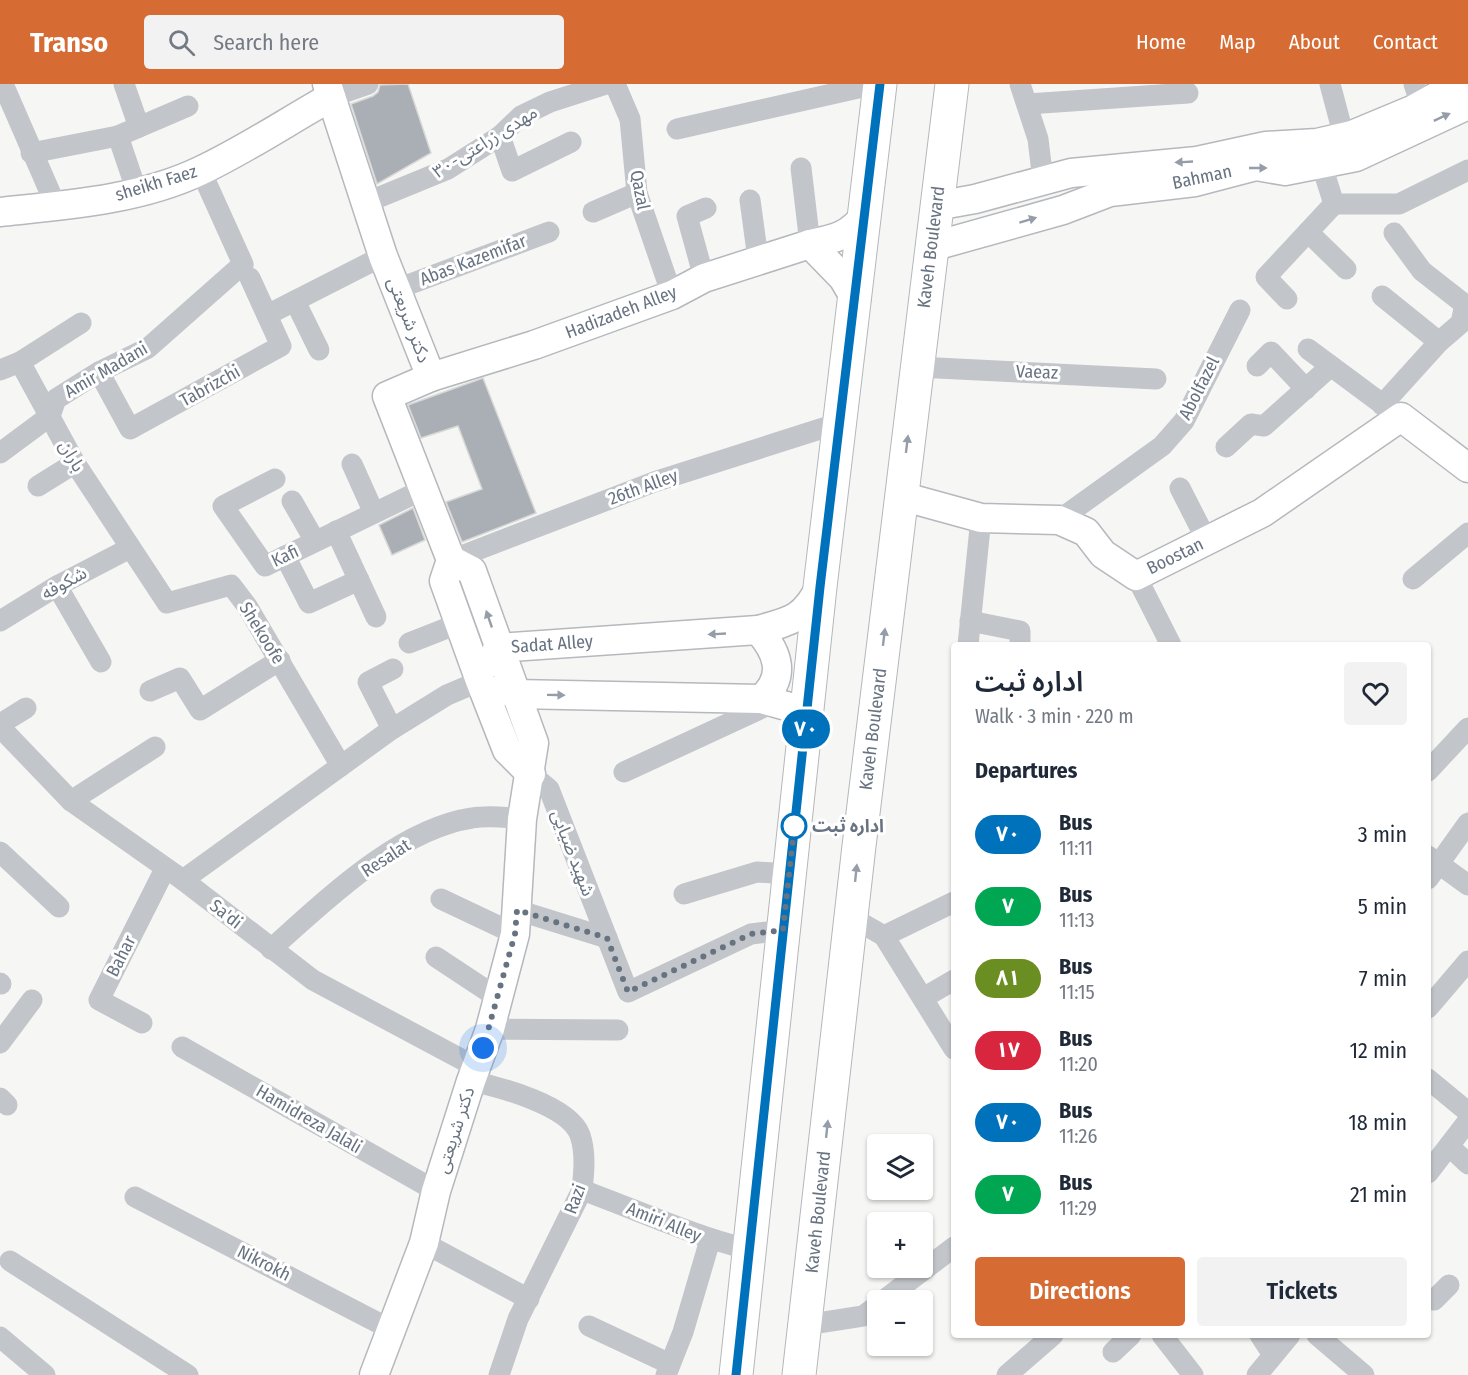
<!DOCTYPE html>
<meta charset="utf-8">
<style>
:root{--surface:#fff;--page:#f2f2f3;--text:#1f2937;--muted:#747a83;--accent:#d66c34}
body{margin:0;font-family:"Fira Sans Condensed","Noto Sans Arabic",sans-serif;background:var(--page);color:var(--text);height:100vh;display:flex;flex-direction:column;font-size:22px;white-space:nowrap}
*{box-sizing:border-box;margin:0}
p{font-size:20px;color:var(--muted)}
.icon{flex:none;width:33px;height:33px;fill:none;stroke:currentColor;stroke-width:2;stroke-linecap:round;stroke-linejoin:round}
.map{position:relative;flex:1;overflow:hidden}
.side{position:absolute;left:951px;top:558px;width:480px;height:696px;display:flex;flex-direction:column;background:var(--surface);border-radius:6px;box-shadow:0 2px 4px #0004}
.side>*{flex:none}
.badge{padding:0 12px;border-radius:20px;font-size:21px;line-height:39px}
.tools{position:absolute;left:867px;top:1050px;display:grid;gap:12px}
.tools a{display:grid;place-items:center;width:66px;height:66px;border-radius:6px;background:var(--surface);box-shadow:0 2px 4px #0004;font-size:30px}
.you{position:absolute;width:30px;height:30px;margin:-15px;border:4px solid #fff;border-radius:50%;background:#1a73e8;box-shadow:0 0 0 9px #1a73e833}
.map>.badge{position:absolute;translate:-50% -50%;box-shadow:0 0 0 3px #fff}
h2{padding:0 24px;font-size:22px;line-height:54px}
.round{display:grid;place-items:center;flex:none;width:63px;height:63px;border-radius:6px;background:var(--page)}
.overview{display:flex;align-items:center;justify-content:space-between;height:102px;padding:0 24px}
h1{font-size:28px;font-weight:600;line-height:45px}
.button{display:flex;gap:12px;margin-top:auto;padding:12px 24px}
.button a{flex:1;height:69px;border-radius:6px;background:var(--accent);color:#fff;font-size:24px;font-weight:600;line-height:69px;text-align:center}
.button a+a{background:var(--page);color:var(--text)}
ul{padding:0;list-style:none}
li{display:flex;align-items:center;gap:18px;height:72px;padding:0 24px}
li div{flex:1}
li b{display:block;font-size:22px}
li em{font-style:normal}
li .badge{min-width:66px;font-weight:700;text-align:center}
header{display:flex;align-items:center;gap:36px;box-sizing:border-box;height:84px;padding:0 30px;background:var(--accent);color:#fff}
header strong{font-size:28px}
nav{display:flex;gap:33px;margin-inline-start:auto;font-size:21px}
.search{width:420px;height:54px;background:var(--page);display:flex;align-items:center;gap:15px;box-sizing:border-box;padding:0 21px;border-radius:6px;color:var(--muted);font-size:22px}
.map>svg:first-child{display:block}
.building{fill:#aaafb6;stroke:#d8d8d6;stroke-width:1.5}
.lines{fill:none;stroke-linecap:round;stroke-linejoin:round}
.secondary-casing{stroke:#b5b8bd;stroke-width:31}
.primary-casing{stroke:#b4b7bb;stroke-width:35}
.street{stroke:#c2c5c9;stroke-width:21}
.secondary{stroke:#fff;stroke-width:28}
.primary{stroke:#fff;stroke-width:33}
.oneway{fill:#959da8}
.line-casing{stroke:#fff;stroke-width:14}
.line{stroke:#0072bc;stroke-width:9}
.walk{stroke:#687382;stroke-width:6;stroke-dasharray:0 10.8}
.stop-dot{fill:#fff;stroke:#0072bc;stroke-width:3}
.labels{text-anchor:middle;dominant-baseline:central;stroke-width:6;stroke-linejoin:round;paint-order:stroke}
.street-label{font-size:18px;fill:#687382;stroke:#fff}
.stop-label{font-size:18px;font-weight:bold;fill:#687382;stroke:#fff;text-anchor:start}
</style>
<header>
<strong>Transo</strong>
<div class="search"><svg class="icon" aria-label="search" viewBox="0 0 24 24"><circle cx="10" cy="10" r="6"/><path d="M15 15l6 6"/></svg>Search here</div>
<nav><a>Home</a><a>Map</a><a>About</a><a>Contact</a></nav>
</header>
<div class="map">
<svg width="1468" height="1291" viewBox="0 0 1468 1291">
<rect width="100%" height="100%" fill="#f6f6f4"/>
<g class="building">
<polygon points="408,0 431,69 377,100 351,20 373,12 378,8 380,1"/>
<polygon points="483,294 536,429 462,458 446,418 482,405 458,342 421,354 408,321"/>
<polygon points="413,424 425,456 392,471 379,441"/>
</g>
<g class="lines">
<defs>
<g id="secondary">
<polyline points="327,0 383,172 431,293 387,312 451,476 444,497 480,597 507,666 531,690"/>
<polyline points="936,122 975,115 1071,89 1197,77 1266,62 1317,59 1352,51 1412,26 1459,0"/>
<path d="M0 128C66 121 139 116 200 87 245 66 288 37 331 13"/>
<polyline points="931,163 1063,126 1110,108 1195,98 1256,82 1285,87 1356,73 1468,21"/>
<path d="M856 216 843 194 810 160C834 155 850 152 865 131"/>
<polyline points="431,293 534,261 672,211 704,194 810,160"/>
<polyline points="901,412 981,434 1059,436 1086,448 1103,470 1136,492 1262,429 1401,333 1468,384"/>
<path d="M758 546C778 568 787 593 761 615"/>
<path d="M490 579 498 564 758 546C791 537 804 535 820 503"/>
<polyline points="501,605 515,610 761,615 790,623 807,639"/>
<polyline points="374,1291 424,1159 436,1107 471,997 490,945 515,850 522,735 534,659 472,487 451,476"/>
</g>
<g id="primary">
<polyline points="736,1291 820,503 880,0"/>
<polyline points="799,1291 859,762 952,0"/>
</g>
</defs>
<use href="#secondary" class="secondary-casing"/>
<use href="#primary" class="primary-casing"/>
<g class="street">
<polyline points="3,0 56,122"/>
<polyline points="124,0 139,43"/>
<polyline points="615,0 630,35 637,109 672,211"/>
<polyline points="1020,0 1038,55 1043,97"/>
<polyline points="1330,0 1344,53"/>
<polyline points="1414,0 1421,21"/>
<polyline points="331,13 368,0"/>
<polyline points="1028,20 1188,9"/>
<polyline points="677,45 876,0"/>
<polyline points="118,52 137,108"/>
<polyline points="500,52 512,87 571,58"/>
<polyline points="31,69 118,52 188,22"/>
<polyline points="1321,79 1334,120"/>
<polyline points="801,84 810,160"/>
<polyline points="750,116 758,175"/>
<polyline points="365,119 448,85 500,52 521,32 550,18 606,0"/>
<polyline points="1334,120 1399,120 1468,86"/>
<polyline points="593,128 637,109"/>
<polyline points="1308,148 1346,185"/>
<polyline points="1394,149 1422,187 1468,223"/>
<polyline points="704,194 687,132 706,124"/>
<polyline points="397,205 549,148"/>
<polyline points="1382,212 1439,258"/>
<polyline points="1287,215 1266,193 1334,120"/>
<polyline points="295,217 319,266"/>
<polyline points="267,231 383,172"/>
<polyline points="1308,265 1393,328"/>
<polyline points="20,278 75,379 167,519 231,501 247,522 341,682"/>
<polyline points="1257,282 1271,268 1306,305"/>
<polyline points="917,283 1156,295"/>
<polyline points="0,286 20,278 81,239"/>
<polyline points="99,288 130,345 281,262 250,194"/>
<polyline points="1382,321 1439,258 1461,239 1465,220"/>
<polyline points="1226,363 1251,340 1264,342 1331,282"/>
<polyline points="0,369 50,332 56,315 99,288 148,264 243,180 201,87"/>
<polyline points="352,380 374,429"/>
<polyline points="275,395 223,422 265,482 424,405"/>
<polyline points="38,402 75,379"/>
<polyline points="1180,404 1207,457"/>
<polyline points="292,417 315,457"/>
<polyline points="1059,436 1162,362 1184,337 1240,226"/>
<polyline points="336,447 376,533"/>
<polyline points="285,472 309,519 359,496"/>
<polyline points="451,476 654,398 839,339"/>
<polyline points="1136,492 1171,561"/>
<polyline points="1413,495 1468,449"/>
<polyline points="57,502 101,578"/>
<polyline points="0,537 57,502 130,464"/>
<polyline points="970,537 1020,547 1020,561"/>
<polyline points="409,559 460,539"/>
<polyline points="968,561 981,434"/>
<polyline points="150,607 180,594 200,626 280,576"/>
<polyline points="0,640 26,624"/>
<polyline points="0,643 71,717 183,796 313,896 476,983"/>
<polyline points="392,645 368,598 393,585"/>
<polyline points="1428,687 1468,644"/>
<polyline points="624,688 775,618"/>
<polyline points="531,690 549,705 628,908 751,850 783,846"/>
<polyline points="71,717 155,663"/>
<polyline points="0,768 59,823"/>
<polyline points="1428,772 1468,801"/>
<polyline points="1428,795 1468,739"/>
<polyline points="183,796 392,645 447,611 480,597"/>
<polyline points="684,810 757,788 789,790"/>
<polyline points="441,815 515,850"/>
<polyline points="517,826 607,854"/>
<polyline points="851,833 884,852 954,965"/>
<polyline points="884,852 954,818"/>
<path d="M271 865C325 817 398 745 472 734 488 731 506 733 522 735"/>
<polyline points="436,873 498,914"/>
<polyline points="0,899 1,900"/>
<polyline points="923,914 954,896"/>
<polyline points="1428,924 1468,877"/>
<polyline points="142,939 99,916 165,785"/>
<polyline points="490,945 618,946"/>
<polyline points="0,959 32,916"/>
<polyline points="182,963 436,1107"/>
<polyline points="1428,995 1468,1028"/>
<path d="M471 997C499 1003 569 1021 580 1051 586 1069 584 1088 582 1106L518 1235 499 1291"/>
<polyline points="0,1014 7,1021"/>
<polyline points="1449,1062 1468,1080"/>
<polyline points="1428,1089 1468,1037"/>
<path d="M582 1106C637 1126 691 1151 747 1165"/>
<polyline points="135,1113 392,1246"/>
<polyline points="424,1159 529,1215"/>
<polyline points="10,1177 188,1291"/>
<polyline points="1428,1214 1434,1216 1449,1201"/>
<polyline points="884,1216 954,1163"/>
<polyline points="805,1241 863,1232 878,1221"/>
<polyline points="589,1242 670,1280"/>
<polyline points="1162,1251 1193,1291"/>
<polyline points="1260,1251 1273,1271"/>
<polyline points="1317,1251 1364,1291"/>
<polyline points="0,1253 45,1291"/>
<polyline points="1113,1268 1131,1251"/>
<polyline points="666,1291 683,1248 710,1156"/>
<polyline points="1007,1291 1053,1251"/>
<polyline points="1257,1291 1290,1251"/>
</g>
<use href="#secondary" class="secondary"/>
<use href="#primary" class="primary"/>
</g>
<defs><path id="oneway-solid" d="M-6-.8H1V-3.2L6.5 0L1 3.2V.8H-6Z" transform="scale(1.5)"/></defs>
<g class="oneway">
<use href="#oneway-solid" transform="translate(1442 33) rotate(-25)"/>
<use href="#oneway-solid" transform="translate(1184 78) rotate(177)"/>
<use href="#oneway-solid" transform="translate(1258 84)"/>
<use href="#oneway-solid" transform="translate(1028 136) rotate(-17)"/>
<use href="#oneway-solid" transform="translate(907 360) rotate(-83)"/>
<use href="#oneway-solid" transform="translate(489 535) rotate(-109)"/>
<use href="#oneway-solid" transform="translate(717 550) rotate(177)"/>
<use href="#oneway-solid" transform="translate(884 553) rotate(-83)"/>
<use href="#oneway-solid" transform="translate(556 611) rotate(1)"/>
<use href="#oneway-solid" transform="translate(856 789) rotate(-84)"/>
<use href="#oneway-solid" transform="translate(827 1045) rotate(-84)"/>
</g>
<g class="lines">
<defs>
<polyline id="line" points="736,1291 820,503 880,0"/>
</defs>
<use href="#line" class="line-casing"/>
<use href="#line" class="line"/>
<polyline class="walk" points="483,964 515,850 517,826 607,854 628,908 751,850 783,846 795,737 794,742"/>
</g>
<circle class="stop-dot" cx="794" cy="742" r="12"/>
<g class="labels">
<g class="street-label">
<text transform="translate(485 58) rotate(-32)">۳۰-مهدی زراعتی</text>
<text transform="translate(1202 93) rotate(-12)">Bahman</text>
<text transform="translate(156 99) rotate(-17)">sheikh Faez</text>
<text transform="translate(640 106) rotate(79)">Qazal</text>
<text transform="translate(931 163) rotate(-83)">Kaveh Boulevard</text>
<text transform="translate(473 176) rotate(-21)">Abas Kazemifar</text>
<text transform="translate(621 228) rotate(-21)">Hadizadeh Alley</text>
<text transform="translate(409 236) rotate(69)">دکتر شریعتی</text>
<text transform="translate(106 286) rotate(-30)">Amir Madani</text>
<text transform="translate(1037 288) rotate(2)">Vaeaz</text>
<text transform="translate(210 302) rotate(-29)">Tabrizchi</text>
<text transform="translate(1199 304) rotate(-63)">Abolfazel</text>
<text transform="translate(72 372) rotate(60)">باران</text>
<text transform="translate(643 403) rotate(-20)">26th Alley</text>
<text transform="translate(285 472) rotate(-25)">Kafi</text>
<text transform="translate(1175 472) rotate(-26)">Boostan</text>
<text transform="translate(64 499) rotate(-29)">شکوفه</text>
<text transform="translate(262 549) rotate(58)">Shekoofe</text>
<text transform="translate(552 560) rotate(-4)">Sadat Alley</text>
<text transform="translate(873 645) rotate(-83)">Kaveh Boulevard</text>
<text transform="translate(573 769) rotate(69)">شهید ضیایی</text>
<text transform="translate(386 774) rotate(-33)">Resalat</text>
<text transform="translate(226 830) rotate(38)">Sa'di</text>
<text transform="translate(121 872) rotate(-63)">Bahar</text>
<text transform="translate(309 1035) rotate(30)">Hamidreza Jalali</text>
<text transform="translate(455 1046) rotate(-72)">دکتر شریعتی</text>
<text transform="translate(575 1115) rotate(-69)">Razi</text>
<text transform="translate(818 1128) rotate(-84)">Kaveh Boulevard</text>
<text transform="translate(664 1138) rotate(22)">Amiri Alley</text>
<text transform="translate(264 1179) rotate(27)">Nikrokh</text>
</g>
<g class="stop-label">
<text x="812" y="742">اداره ثبت</text>
</g>
</g>
</svg>
<div class="tools">
<a><svg class="icon" aria-label="layers" viewBox="0 0 24 24"><path d="M12 4l9 5-9 5-9-5zM3 14l9 5 9-5"/></svg></a>
<a>+</a>
<a>−</a>
</div>
<div class="you" style="left:483px;top:964px"></div>
<b class="badge" style="left:806px;top:645px;background:#0072bc;color:#fff">۷۰</b>
<section class="side">
<div class="overview"><div><h1>اداره ثبت</h1><p>Walk · 3 min · 220 m</p></div><a class="round"><svg class="icon" aria-label="heart" viewBox="0 0 24 24"><path d="M12 20l-8-8c-3-5 5-10 8-4 3-6 11-1 8 4z"/></svg></a></div>
<h2>Departures</h2>
<ul>
<li><span class="badge" style="background:#0072bc;color:#fff">۷۰</span><div><b>Bus</b><p>11:11</p></div><em>3 min</em></li>
<li><span class="badge" style="background:#00a651;color:#fff">۷</span><div><b>Bus</b><p>11:13</p></div><em>5 min</em></li>
<li><span class="badge" style="background:#6b8e23;color:#fff">۸۱</span><div><b>Bus</b><p>11:15</p></div><em>7 min</em></li>
<li><span class="badge" style="background:#d7263d;color:#fff">۱۷</span><div><b>Bus</b><p>11:20</p></div><em>12 min</em></li>
<li><span class="badge" style="background:#0072bc;color:#fff">۷۰</span><div><b>Bus</b><p>11:26</p></div><em>18 min</em></li>
<li><span class="badge" style="background:#00a651;color:#fff">۷</span><div><b>Bus</b><p>11:29</p></div><em>21 min</em></li>
</ul>
<div class="button"><a>Directions</a><a>Tickets</a></div>
</section>
</div>
